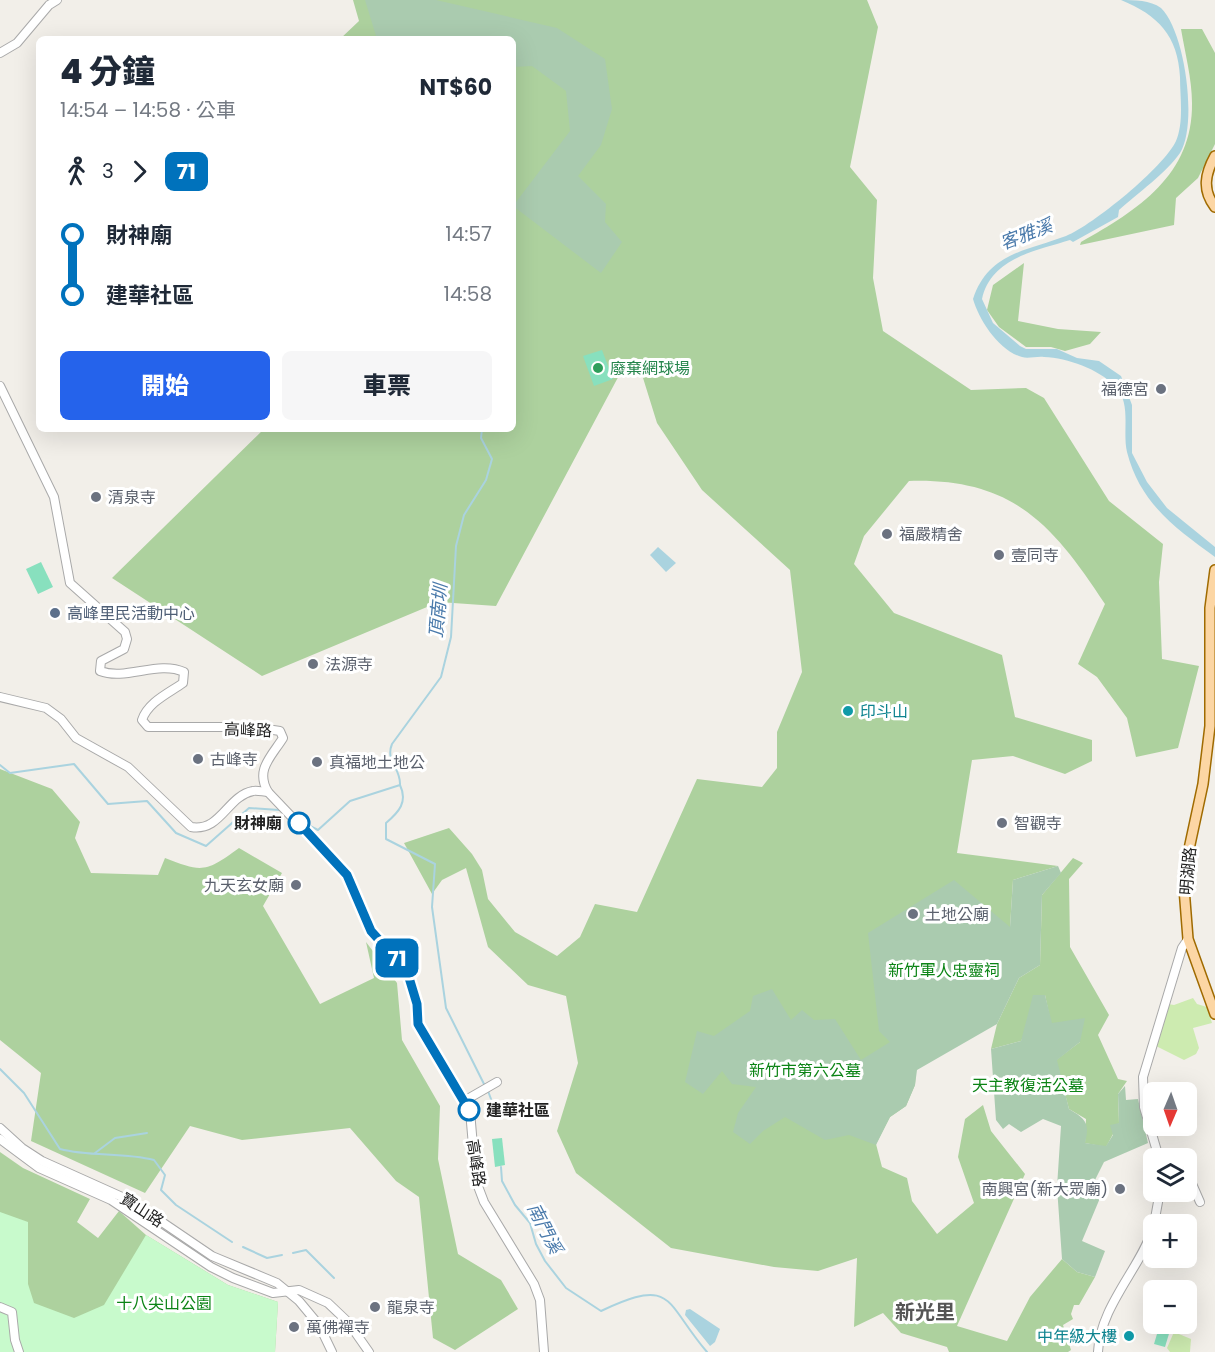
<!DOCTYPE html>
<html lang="zh-TW">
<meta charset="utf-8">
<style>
:root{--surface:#fff;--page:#f6f6f7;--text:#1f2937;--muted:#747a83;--accent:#2563eb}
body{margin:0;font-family:Poppins,"Noto Sans TC",sans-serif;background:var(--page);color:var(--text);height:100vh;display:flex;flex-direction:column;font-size:22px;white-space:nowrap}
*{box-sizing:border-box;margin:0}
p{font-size:20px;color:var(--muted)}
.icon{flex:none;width:33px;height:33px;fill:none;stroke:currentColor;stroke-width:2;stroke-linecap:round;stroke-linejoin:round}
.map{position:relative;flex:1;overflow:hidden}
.details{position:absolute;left:36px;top:36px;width:480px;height:396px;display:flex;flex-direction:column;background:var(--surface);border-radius:9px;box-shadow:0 6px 24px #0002}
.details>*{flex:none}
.badge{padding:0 12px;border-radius:9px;font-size:21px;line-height:39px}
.needle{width:39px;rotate:182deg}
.fabs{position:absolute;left:1143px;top:1082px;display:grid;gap:12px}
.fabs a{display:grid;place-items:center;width:54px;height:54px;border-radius:9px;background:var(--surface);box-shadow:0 6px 24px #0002;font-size:30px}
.map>.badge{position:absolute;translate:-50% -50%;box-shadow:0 0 0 3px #fff}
.legs{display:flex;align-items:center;gap:9px;height:66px;padding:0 24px;font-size:20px}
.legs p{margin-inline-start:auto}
.headline{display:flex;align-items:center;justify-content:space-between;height:102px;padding:0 24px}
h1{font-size:33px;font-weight:800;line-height:45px}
.primary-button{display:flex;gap:12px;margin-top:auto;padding:12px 24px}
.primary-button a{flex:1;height:69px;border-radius:9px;background:var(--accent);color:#fff;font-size:24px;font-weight:800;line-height:69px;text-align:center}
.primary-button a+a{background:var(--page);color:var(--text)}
ul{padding:0 24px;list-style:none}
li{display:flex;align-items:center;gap:21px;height:60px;font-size:22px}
li i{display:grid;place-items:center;width:9px;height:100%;margin:0 8px;background:currentColor}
li i::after{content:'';width:15px;height:15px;margin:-8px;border:4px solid;border-radius:50%;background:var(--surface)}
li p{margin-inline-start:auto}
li:first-child i{background:linear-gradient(#0000 50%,currentColor 0)}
li:last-child i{background:linear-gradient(currentColor 50%,#0000 0)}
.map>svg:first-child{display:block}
.grass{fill:#cdebb0}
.forest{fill:#add19e}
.cemetery{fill:#aacbaf}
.park{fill:#c8facc}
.pitch{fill:#88e0be}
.water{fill:#aad3df}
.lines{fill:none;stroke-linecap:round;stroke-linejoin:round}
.stream{stroke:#aad3df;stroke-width:2}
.minor-casing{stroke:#a9a9a9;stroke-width:10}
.major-casing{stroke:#a06b00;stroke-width:12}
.minor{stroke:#fff;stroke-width:8}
.major{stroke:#fcd6a4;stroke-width:9}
.line-1-casing{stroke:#fff;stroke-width:14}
.line-1{stroke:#0072bc;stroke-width:9}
.leisure-dot{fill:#2e9e5b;stroke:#fff;stroke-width:2}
.worship-dot{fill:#6b7280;stroke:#fff;stroke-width:2}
.service-dot{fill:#5c6f8a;stroke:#fff;stroke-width:2}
.culture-dot{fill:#0f9aa8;stroke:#fff;stroke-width:2}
.stop-1-dot{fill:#fff;stroke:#0072bc;stroke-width:3}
.labels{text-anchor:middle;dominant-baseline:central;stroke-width:6;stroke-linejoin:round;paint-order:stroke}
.leisure-label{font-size:16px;fill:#27864d;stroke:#fff;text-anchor:start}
.worship-label{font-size:16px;fill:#5b616d;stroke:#fff;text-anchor:start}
.service-label{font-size:16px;fill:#4e5e75;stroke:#fff;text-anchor:start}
.culture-label{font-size:16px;fill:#0d838f;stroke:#fff;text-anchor:start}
.street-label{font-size:16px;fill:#222;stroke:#fff}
.stop-label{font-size:16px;font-weight:bold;fill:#222;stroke:#fff;text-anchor:end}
.park-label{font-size:16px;fill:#0c8416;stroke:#fff}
.water-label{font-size:18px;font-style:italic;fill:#4a7aab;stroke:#fff}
.quarter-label{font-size:20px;font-weight:bold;fill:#555;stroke:#fff}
</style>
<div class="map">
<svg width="1215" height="1352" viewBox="0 0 1215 1352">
<rect width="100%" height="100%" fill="#f2efe9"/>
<g class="grass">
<polygon points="1193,998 1197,1004 1207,1007 1212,1023 1193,1028 1199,1048 1196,1054 1184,1060 1156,1046 1168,1004 1174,1005"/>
<polygon points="1174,1332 1191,1339 1190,1352 1170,1352 1167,1348"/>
</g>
<g class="forest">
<path d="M353 0H867L878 27 850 167 877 200 873 278 883 331 971 390 1026 388 1044 398 1109 501 1163 544 1159 582 1162 659 1199 666 1178 748 1136 757 1127 718 1097 677 1078 664 1105 604C1052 523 1012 478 909 481L864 536 854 564 894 613 1002 655 1015 717 1092 740V761L1065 774 1013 756 972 760 957 853 1058 866 1013 880 1010 927 916 1070 915 1085 906 1106 890 1117 876 1144 882 1167 907 1178 912 1201 937 1234 974 1203 958 1157 965 1119 983 1105 991 1131 1025 1174 957 1326 1007 1341 1030 1297 1062 1259 1077 1272 1095 1277 1079 1305H1074L1071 1314 1073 1319 1063 1325 1071 1350 1068 1352H949L947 1347 901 1333 883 1313 854 1327 857 1258 818 1271 774 1267 671 1248 576 1173 557 1131 578 1063 566 996 528 985 488 947 466 868 442 880 432 894 404 843 449 828 472 854 482 870 488 899 515 932 557 956 580 937 595 904 637 912 697 779 762 787 777 768V732L802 672 790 570 702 490 657 423 639 365 623 368 496 606 439 602 262 676 112 578 264 429H513V39H340L359 21Z"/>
<path d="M1181 29H1202L1215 53V144L1198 178 1176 198 1174 225 1080 245 1081 242C1138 210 1193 175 1192 103 1192 79 1185 53 1181 29Z"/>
<polygon points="1024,263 1018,321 1058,329 1101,332 1090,344 1065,351 1051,347 1026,347 999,327 987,310 993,285"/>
<path d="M0 769 52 789 80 822 75 838 91 873 158 875 165 858C203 873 206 872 239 848L282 873 263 906 320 1004 374 978 366 942 397 983 402 1040 440 1106 438 1159 458 1254 501 1280 518 1309 455 1350 433 1338 419 1197 396 1181 350 1128 242 1140 190 1126 145 1193 31 1141 41 1073 0 1040Z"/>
<polygon points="1073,858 1083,863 1069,879 1070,947 1109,1015 1098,1035 1118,1079 1127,1081 1118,1094 1119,1123 1106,1147 1085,1143 1086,1119 1069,1109 1056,1060 1080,1042 1051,1023 1045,995 1021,1041 991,1049 997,1024 1019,978 1040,965 1042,895"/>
<polygon points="0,1152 23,1168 90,1199 77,1222 98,1238 119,1211 146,1235 228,1285 278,1302 275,1352 0,1352"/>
</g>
<g class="cemetery">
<polygon points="365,0 436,0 557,28 605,59 612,109 601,145 578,176 606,204 605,222 622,242 601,273 513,206 570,131 566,91 532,66 513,67 513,39 377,39"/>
<polygon points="1058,866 1061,873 1042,895 1040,965 1019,978 997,1024 917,1070 915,1085 906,1106 890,1117 876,1145 849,1135 825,1140 785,1117 763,1131 750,1144 733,1132 738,1113 756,1087 732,1084 722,1071 703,1094 685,1082 697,1031 714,1036 750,1011 753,996 772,989 791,1020 802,1010 814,1020 835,1019 861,1060 890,1042 879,1031 868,933 954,880 1010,927 1013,880"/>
<path d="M1033 995H1045L1052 1023 1085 1018 1080 1042 1057 1060 1069 1109C1086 1119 1090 1123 1085 1143L1106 1146 1113 1135 1110 1125 1119 1123 1118 1094 1125 1086 1126 1100 1138 1099 1148 1143 1104 1162 1089 1192 1100 1198 1082 1241 1105 1251 1095 1277 1077 1272 1062 1259 1057 1187 1061 1126 1043 1119 1021 1132 1009 1124 1003 1129 996 1120 991 1049 1021 1041Z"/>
</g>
<polygon class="park" points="0,1212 28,1222 28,1284 34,1303 74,1318 104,1305 146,1235 228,1285 278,1302 275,1352 0,1352"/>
<g class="pitch">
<polygon points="602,350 613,379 594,386 583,356"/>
<polygon points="41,562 53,587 38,594 26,569"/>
<polygon points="502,1138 505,1165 495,1167 492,1139"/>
<polygon points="1160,1324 1171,1327 1165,1347 1154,1344"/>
</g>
<g class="water">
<path d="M1121 0C1135 0 1150 0 1161 8 1185 31 1198 124 1180 153 1167 172 1137 194 1119 210L1118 217 1073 242 1070 240C1035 251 991 258 982 299L993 323 1020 346 1026 349H1057L1077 358 1099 361 1121 376 1132 405V453L1147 482 1167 508 1215 547V557C1175 528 1140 503 1127 452 1122 431 1132 403 1115 386 1098 369 1068 358 1044 357 1037 356 1028 359 1022 357 999 351 979 320 973 299 988 253 1026 251 1066 236 1093 225 1164 167 1176 141 1184 122 1180 98 1180 77 1178 36 1158 15 1121 0Z"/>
<polygon points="658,547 676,563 666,572 650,555"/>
<polygon points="690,1309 720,1329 715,1342 710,1346 685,1315 686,1310"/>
</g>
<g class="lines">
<g class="stream">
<polyline points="0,765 10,773 74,764 108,804 147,801 176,833 206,846 249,808 279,810"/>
<path d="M400 785C401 768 385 761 392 744L441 677 451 637 456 546 464 515 486 480 492 459 481 438 482 429"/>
<path d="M302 822 318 830 350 801 400 785C408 802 399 812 386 823V839L435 864 432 907 446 1008 485 1086"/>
<path d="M0 1069 24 1093 60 1149C90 1157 123 1152 154 1160L165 1175 161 1190 176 1205 232 1242"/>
<polyline points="488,1091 491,1099"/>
<polyline points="95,1153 115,1138 147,1133"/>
<path d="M501 1167 502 1181 515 1205 530 1223 536 1244 545 1261 566 1288 601 1311C675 1276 664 1302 707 1352"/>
<polyline points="243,1247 267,1258 282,1255"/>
<polyline points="293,1253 306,1250 334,1278"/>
</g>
<defs>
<g id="minor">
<polyline points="0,53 17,43 49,5 57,0"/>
<path d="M0 386 54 497 70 583 125 632 127 639 124 649 101 661 100 671C126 681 158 660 184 672L183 683C169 693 148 702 142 720L148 727H253L280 731 283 738C271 757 255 770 268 792L347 875 371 931 407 971 417 1004 418 1024 470 1111 476 1181 484 1202 534 1284 540 1300 544 1352"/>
<path d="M0 697 46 708 61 719 76 738 128 767 191 827C221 832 227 796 253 791 257 790 264 792 268 792"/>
<polyline points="464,1101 497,1082"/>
<polyline points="0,1128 22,1148 42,1161 131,1201 212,1256 277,1283 299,1301 319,1325 332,1352"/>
<polyline points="0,1139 39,1168 111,1200 211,1267 233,1278 273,1293 299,1290 328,1303 348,1322 369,1352"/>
<polyline points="1180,1154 1181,1158"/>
<polyline points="1159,1158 1144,1107 1143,1077 1182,948 1188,939"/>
<polyline points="1186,1170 1200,1202"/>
<polyline points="1154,1224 1160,1191"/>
<polyline points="0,1307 12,1312 15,1340 19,1352"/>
<path d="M1098 1352C1100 1306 1140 1269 1154 1226"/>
</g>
<g id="major">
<path d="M1215 156C1205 174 1202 190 1215 207"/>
<polyline points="1215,570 1210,608 1210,726 1203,784 1186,863 1184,888 1188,939 1215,1014"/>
</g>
</defs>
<use href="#minor" class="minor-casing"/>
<use href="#major" class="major-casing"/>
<use href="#minor" class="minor"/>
<use href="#major" class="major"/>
</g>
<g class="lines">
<defs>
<polyline id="line-1" points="299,823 347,875 371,931 407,971 417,1004 418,1024 469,1110"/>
</defs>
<use href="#line-1" class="line-1-casing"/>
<use href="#line-1" class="line-1"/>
</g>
<circle class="leisure-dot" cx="598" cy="368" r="6"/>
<g class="worship-dot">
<circle cx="1161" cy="389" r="6"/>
<circle cx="96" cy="497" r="6"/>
<circle cx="887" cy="534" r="6"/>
<circle cx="999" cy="555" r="6"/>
<circle cx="313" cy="664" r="6"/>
<circle cx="198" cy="759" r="6"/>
<circle cx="317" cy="762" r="6"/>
<circle cx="1002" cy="823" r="6"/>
<circle cx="296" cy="885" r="6"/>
<circle cx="913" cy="914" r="6"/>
<circle cx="1120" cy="1189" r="6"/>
<circle cx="375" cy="1307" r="6"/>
<circle cx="294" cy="1327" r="6"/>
</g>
<circle class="service-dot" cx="55" cy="613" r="6"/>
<g class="culture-dot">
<circle cx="848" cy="711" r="6"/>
<circle cx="1129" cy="1336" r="6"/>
</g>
<g class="stop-1-dot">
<circle cx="299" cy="823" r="10"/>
<circle cx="469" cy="1110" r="10"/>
</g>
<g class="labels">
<g class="leisure-label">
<text x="610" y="368">廢棄網球場</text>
</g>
<g class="worship-label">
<text x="1149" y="389" text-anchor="end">福德宮</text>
<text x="108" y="497">清泉寺</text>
<text x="899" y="534">福嚴精舍</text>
<text x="1011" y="555">壹同寺</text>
<text x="325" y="664">法源寺</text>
<text x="210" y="759">古峰寺</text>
<text x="329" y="762">真福地土地公</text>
<text x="1014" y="823">智觀寺</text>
<text x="284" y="885" text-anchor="end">九天玄女廟</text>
<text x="925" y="914">土地公廟</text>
<text x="1108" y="1189" text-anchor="end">南興宮(新大眾廟)</text>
<text x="387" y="1307">龍泉寺</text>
<text x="306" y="1327">萬佛禪寺</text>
</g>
<g class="service-label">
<text x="67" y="613">高峰里民活動中心</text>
</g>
<g class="culture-label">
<text x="860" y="711">印斗山</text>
<text x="1117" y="1336" text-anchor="end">中年級大樓</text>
</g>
<g class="street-label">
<text transform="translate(248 730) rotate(2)">高峰路</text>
<text transform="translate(1188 871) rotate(-85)">明湖路</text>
<text transform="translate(476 1163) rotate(81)">高峰路</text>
<text transform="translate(142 1210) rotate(33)">寶山路</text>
</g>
<g class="stop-label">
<text x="282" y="823">財神廟</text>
<text x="486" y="1110" text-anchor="start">建華社區</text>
</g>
<g class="park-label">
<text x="944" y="970">新竹軍人忠靈祠</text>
<text x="805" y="1070">新竹市第六公墓</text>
<text x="1028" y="1085">天主教復活公墓</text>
<text x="164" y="1303">十八尖山公園</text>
</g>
<g class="water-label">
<text transform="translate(1026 234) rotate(-21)">客雅溪</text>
<text transform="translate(438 611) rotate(-85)">頂南圳</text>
<text transform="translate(545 1228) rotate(63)">南門溪</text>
</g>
<g class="quarter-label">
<text x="925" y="1312">新光里</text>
</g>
</g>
</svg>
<div class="fabs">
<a><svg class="needle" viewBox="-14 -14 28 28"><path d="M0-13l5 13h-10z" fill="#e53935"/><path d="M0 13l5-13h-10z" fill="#747a83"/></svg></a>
<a><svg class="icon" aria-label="layers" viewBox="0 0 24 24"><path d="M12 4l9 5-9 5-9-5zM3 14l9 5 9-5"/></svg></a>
<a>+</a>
<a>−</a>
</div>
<b class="badge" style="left:397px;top:958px;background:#0072bc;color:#fff">71</b>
<section class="details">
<div class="headline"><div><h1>4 分鐘</h1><p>14:54 – 14:58 · 公車</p></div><b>NT$60</b></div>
<div class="legs"><svg class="icon" aria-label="walk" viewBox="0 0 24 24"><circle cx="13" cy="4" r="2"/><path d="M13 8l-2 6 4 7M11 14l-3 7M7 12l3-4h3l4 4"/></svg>3<svg class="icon" aria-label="forward" viewBox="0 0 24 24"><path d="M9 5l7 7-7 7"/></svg><b class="badge" style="background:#0072bc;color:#fff">71</b></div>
<ul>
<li><i style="color:#0072bc"></i><b>財神廟</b><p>14:57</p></li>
<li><i style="color:#0072bc"></i><b>建華社區</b><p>14:58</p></li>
</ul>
<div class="primary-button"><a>開始</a><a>車票</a></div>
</section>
</div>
